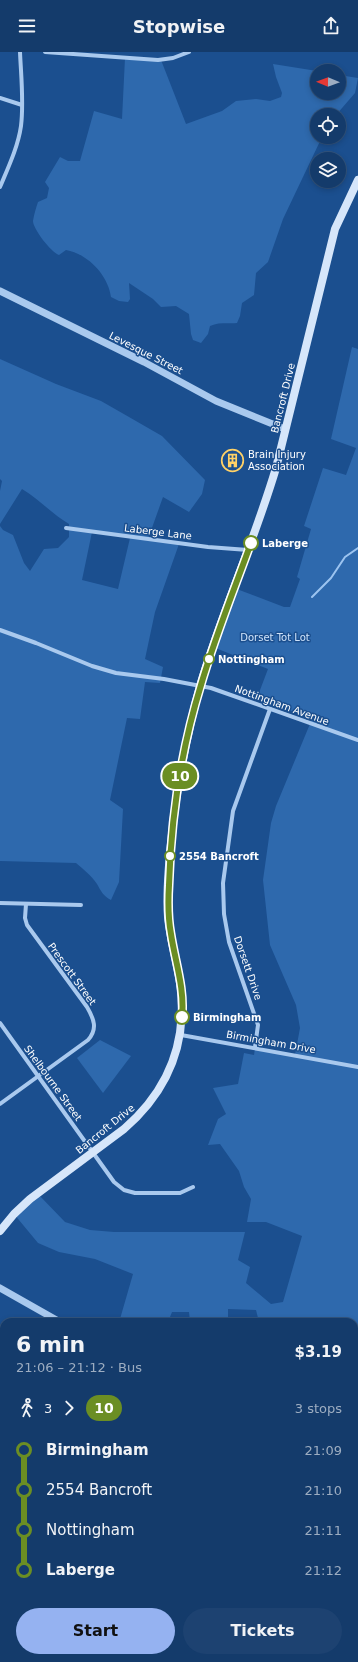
<!DOCTYPE html>
<meta charset="utf-8">
<style>
:root{--surface:#143b6b;--page:#1d4271;--text:#f1f3f6;--muted:#9dadc1;--line:#33557e;--accent:#95b2f1}
body{margin:0;font-family:"DejaVu Sans",sans-serif;background:var(--page);color:var(--text);height:100vh;display:flex;flex-direction:column;font-size:15px;white-space:nowrap}
*{box-sizing:border-box;margin:0}
p{font-size:13px;color:var(--muted)}
.icon{flex:none;width:22px;height:22px;fill:none;stroke:currentColor;stroke-width:2;stroke-linecap:round;stroke-linejoin:round}
.map{position:relative;flex:1;overflow:hidden}
.details{position:absolute;left:0px;top:1266px;width:358px;height:344px;display:flex;flex-direction:column;background:var(--surface);border-radius:12px 12px 0 0;box-shadow:0 2px 6px #0003,0 0 0 1px var(--line)}
.details>*{flex:none}
.badge{padding:0 8px;border-radius:13px;font-size:14px;line-height:26px}
.needle{width:26px;rotate:271deg}
.controls{position:absolute;left:310px;top:12px;display:grid;gap:8px}
.controls a{display:grid;place-items:center;width:36px;height:36px;border-radius:50%;background:var(--surface);box-shadow:0 2px 6px #0003,0 0 0 1px var(--line);font-size:20px}
.map>.badge{position:absolute;translate:-50% -50%;box-shadow:0 0 0 2px #fff}
.legs{display:flex;align-items:center;gap:6px;height:44px;padding:0 16px;font-size:13px}
.legs p{margin-inline-start:auto}
.overview{display:flex;align-items:center;justify-content:space-between;height:68px;padding:0 16px}
h1{font-size:22px;font-weight:700;line-height:30px}
.button{display:flex;gap:8px;margin-top:auto;padding:8px 16px}
.button a{flex:1;height:46px;border-radius:24px;background:var(--accent);color:#111;font-size:16px;font-weight:700;line-height:46px;text-align:center}
.button a+a{background:var(--page);color:var(--text)}
ul{padding:0 16px;list-style:none}
li{display:flex;align-items:center;gap:14px;height:40px;font-size:15px}
li i{display:grid;place-items:center;width:6px;height:100%;margin:0 5px;background:currentColor}
li i::after{content:'';width:10px;height:10px;margin:-5px;border:3px solid;border-radius:50%;background:var(--surface)}
li p{margin-inline-start:auto}
li:first-child i{background:linear-gradient(#0000 50%,currentColor 0)}
li:last-child i{background:linear-gradient(currentColor 50%,#0000 0)}
header{display:flex;justify-content:space-between;align-items:center;height:52px;padding:0 16px;background:var(--surface);font-size:18px;font-weight:700}
.map>svg:first-child{display:block}
.green{fill:#2e69ad;fill-rule:evenodd}
.lines{fill:none;stroke-linecap:round;stroke-linejoin:round}
.stream{stroke:#9cc4f0;stroke-width:2}
.minor{stroke:#a9c9ee;stroke-width:4}
.tertiary{stroke:#a9c9ee;stroke-width:7}
.secondary{stroke:#d6e6fa;stroke-width:8}
.rail{stroke:#fff;stroke-width:2;stroke-dasharray:7 3;stroke-linecap:butt}
.line-1-casing{stroke:#fff;stroke-width:9}
.line-1{stroke:#6b8e23;stroke-width:6}
.stop-1-dot{fill:#fff;stroke:#6b8e23;stroke-width:2}
.labels{text-anchor:middle;dominant-baseline:central;stroke-width:3;stroke-linejoin:round;paint-order:stroke}
.street-label{font-size:10px;fill:#fff;stroke:#1b4f8f}
.poi-label{font-size:10px;fill:#fff;stroke:#1b4f8f;text-anchor:start}
.stop-label{font-size:10px;font-weight:bold;fill:#fff;stroke:#1b4f8f;text-anchor:start}
.park-label{font-size:10px;fill:#cfe3fa;stroke:#1b4f8f}
</style>
<header><svg class="icon" aria-label="menu" viewBox="0 0 24 24"><path d="M4 6h16M4 12h16M4 18h16"/></svg>Stopwise<svg class="icon" aria-label="share" viewBox="0 0 24 24"><path d="M12 15V3M7 8l5-5 5 5M5 13v7h14v-7"/></svg></header>
<div class="map">
<svg width="358" height="1610" viewBox="0 0 358 1610">
<rect width="100%" height="100%" fill="#1b4f8f"/>
<g class="green">
<path d="M125 6 161 8 186 72 222 59 236 49 256 47 270 49 281 45 282 41 276 25 273 12 317 19V41H339V23L358 26 355 41 336 63H317V85H322L283 167 268 210 256 221 254 243 242 251 240 264 237 271C226 272 219 270 210 274L208 282 201 291 193 288 191 282 189 262 176 254 161 255 153 247 129 231 130 247 128 250 119 249 111 245C108 223 88 202 66 198L59 203C51 200 33 177 33 169 34 162 36 156 38 150L47 146 49 136 45 130 60 105 68 109H80L94 59 122 67Z"/>
<polygon points="352,295 358,297 358,1334 354,1334 354,1270 259,1270 256,1258 228,1257 228,1270 190,1270 189,1260 172,1260 168,1270 123,1270 120,1267 133,1222 95,1207 59,1200 38,1191 14,1162 37,1141 65,1170 90,1178 114,1180 245,1180 238,1208 250,1215 246,1231 271,1252 283,1250 302,1184 266,1170 247,1170 251,1147 244,1135 239,1119 220,1092 208,1093 218,1067 226,1062 213,1036 238,1032 244,1001 254,1003 255,996 295,1003 300,976 296,953 270,893 263,828 271,771 276,754 312,667 257,646 268,617 213,595 234,536 284,555 290,555 300,527 297,525 311,477 304,474 323,416 346,423 356,396 331,387"/>
<path d="M0 307 56 332 101 349 129 365 162 384 205 428 202 442 189 460 163 445 148 487 179 492 155 560 145 607 163 615 160 631 145 630 140 667 127 666 110 748 123 757 119 830 111 848C103 844 101 839 97 832 91 823 83 817 76 811L0 809V474L3 478 13 483 24 511 30 519 44 497 58 496 69 485V472C52 462 39 447 22 437L0 472V439L2 429 0 427ZM92 480 130 486 118 537 82 528Z"/>
<polygon points="100,988 131,1004 103,1041 77,1006"/>
<polygon points="354,1560 358,1561 358,1592 354,1592"/>
</g>
<g class="lines">
<g class="stream">
<polyline points="312,545 331,526 345,505 358,496"/>
<polyline points="354,1574 358,1575"/>
</g>
<g class="minor">
<polyline points="45,0 158,8 173,6 189,0"/>
<polyline points="0,46 22,53"/>
<path d="M0 135C8 116 18 95 21 74 24 50 21 24 20 0"/>
<polyline points="66,476 208,495 248,498"/>
<polyline points="0,578 36,591 92,614 116,621 164,627 211,636 358,688"/>
<polyline points="0,851 81,853"/>
<polyline points="0,971 114,1130 124,1138 135,1141 180,1141 193,1135"/>
<polyline points="181,983 358,1015"/>
<polyline points="255,995 258,973 229,890 224,862 223,831 233,759 270,657"/>
<path d="M0 1052 88 988C98 977 94 967 87 955L27 873 25 866 26 852"/>
<polyline points="0,1390 4,1391"/>
<polyline points="0,1478 4,1479"/>
<polyline points="0,1565 4,1565"/>
<polyline points="150,1610 152,1606"/>
</g>
<g class="tertiary">
<polyline points="0,239 144,310 216,349 285,377"/>
<polyline points="0,1236 60,1270"/>
<polyline points="354,1382 358,1382"/>
</g>
<path class="secondary" d="M0 1179 14 1162 30 1147 124 1077C169 1038 188 989 180 931 177 909 170 888 168 865 166 838 169 809 172 782 177 732 187 682 200 634 222 560 254 490 276 416L335 177 358 128"/>
<g class="rail">
<polyline points="354,1486 358,1483"/>
<polyline points="242,1610 245,1606"/>
</g>
</g>
<g class="lines">
<defs>
<path id="line-1" d="M182 965C185 937 175 909 171 882 168 866 168 849 169 833 171 766 181 698 201 633 215 585 234 538 251 491"/>
</defs>
<use href="#line-1" class="line-1-casing"/>
<use href="#line-1" class="line-1"/>
</g>
<defs>
<symbol id="building-ring" viewBox="-11 -11 22 22"><circle r="9.5" fill="#1b4f8f" stroke="#ffd166" stroke-width="1.5"/><path d="M-4-6H4V6H1V3H-1V6H-4ZM-2.5-4.3h1.7v1.8h-1.7ZM.8-4.3h1.7v1.8H.8ZM-2.5-1h1.7V.8h-1.7ZM.8-1h1.7V.8H.8Z" fill="#ffd166"/></symbol>
</defs>
<g fill-rule="evenodd">
<use href="#building-ring" x="220" y="396" width="25" height="25"/>
</g>
<g class="stop-1-dot">
<circle cx="251" cy="491" r="7"/>
<circle cx="209" cy="607" r="5"/>
<circle cx="170" cy="804" r="5"/>
<circle cx="182" cy="965" r="7"/>
</g>
<g class="labels">
<g class="street-label">
<text transform="translate(146 301) rotate(27)">Levesque Street</text>
<text transform="translate(283 346) rotate(-76)">Bancroft Drive</text>
<text transform="translate(158 480) rotate(7)">Laberge Lane</text>
<text transform="translate(282 653) rotate(20)">Nottingham Avenue</text>
<text transform="translate(248 916) rotate(71)">Dorsett Drive</text>
<text transform="translate(72 922) rotate(54)">Prescott Street</text>
<text transform="translate(271 990) rotate(10)">Birmingham Drive</text>
<text transform="translate(53 1031) rotate(54)">Shelbourne Street</text>
<text transform="translate(105 1077) rotate(-39)">Bancroft Drive</text>
</g>
<g class="poi-label">
<text x="248" y="402">Brain Injury<tspan x="248" dy="12">Association</tspan></text>
</g>
<g class="stop-label">
<text x="262" y="491">Laberge</text>
<text x="218" y="607">Nottingham</text>
<text x="179" y="804">2554 Bancroft</text>
<text x="193" y="965">Birmingham</text>
</g>
<g class="park-label">
<text x="275" y="585">Dorset Tot Lot</text>
</g>
</g>
</svg>
<div class="controls">
<a><svg class="needle" viewBox="-14 -14 28 28"><path d="M0-13l5 13h-10z" fill="#e53935"/><path d="M0 13l5-13h-10z" fill="#9dadc1"/></svg></a>
<a><svg class="icon" aria-label="locate" viewBox="0 0 24 24"><circle cx="12" cy="12" r="6"/><path d="M12 2v4M12 18v4M2 12h4M18 12h4"/></svg></a>
<a><svg class="icon" aria-label="layers" viewBox="0 0 24 24"><path d="M12 4l9 5-9 5-9-5zM3 14l9 5 9-5"/></svg></a>
</div>
<b class="badge" style="left:180px;top:724px;background:#6b8e23;color:#fff">10</b>
<section class="details">
<div class="overview"><div><h1>6 min</h1><p>21:06 – 21:12 · Bus</p></div><b>$3.19</b></div>
<div class="legs"><svg class="icon" aria-label="walk" viewBox="0 0 24 24"><circle cx="13" cy="4" r="2"/><path d="M13 8l-2 6 4 7M11 14l-3 7M7 12l3-4h3l4 4"/></svg>3<svg class="icon" aria-label="forward" viewBox="0 0 24 24"><path d="M9 5l7 7-7 7"/></svg><b class="badge" style="background:#6b8e23;color:#fff">10</b><p>3 stops</p></div>
<ul>
<li><i style="color:#6b8e23"></i><b>Birmingham</b><p>21:09</p></li>
<li><i style="color:#6b8e23"></i><span>2554 Bancroft</span><p>21:10</p></li>
<li><i style="color:#6b8e23"></i><span>Nottingham</span><p>21:11</p></li>
<li><i style="color:#6b8e23"></i><b>Laberge</b><p>21:12</p></li>
</ul>
<div class="button"><a>Start</a><a>Tickets</a></div>
</section>
</div>
